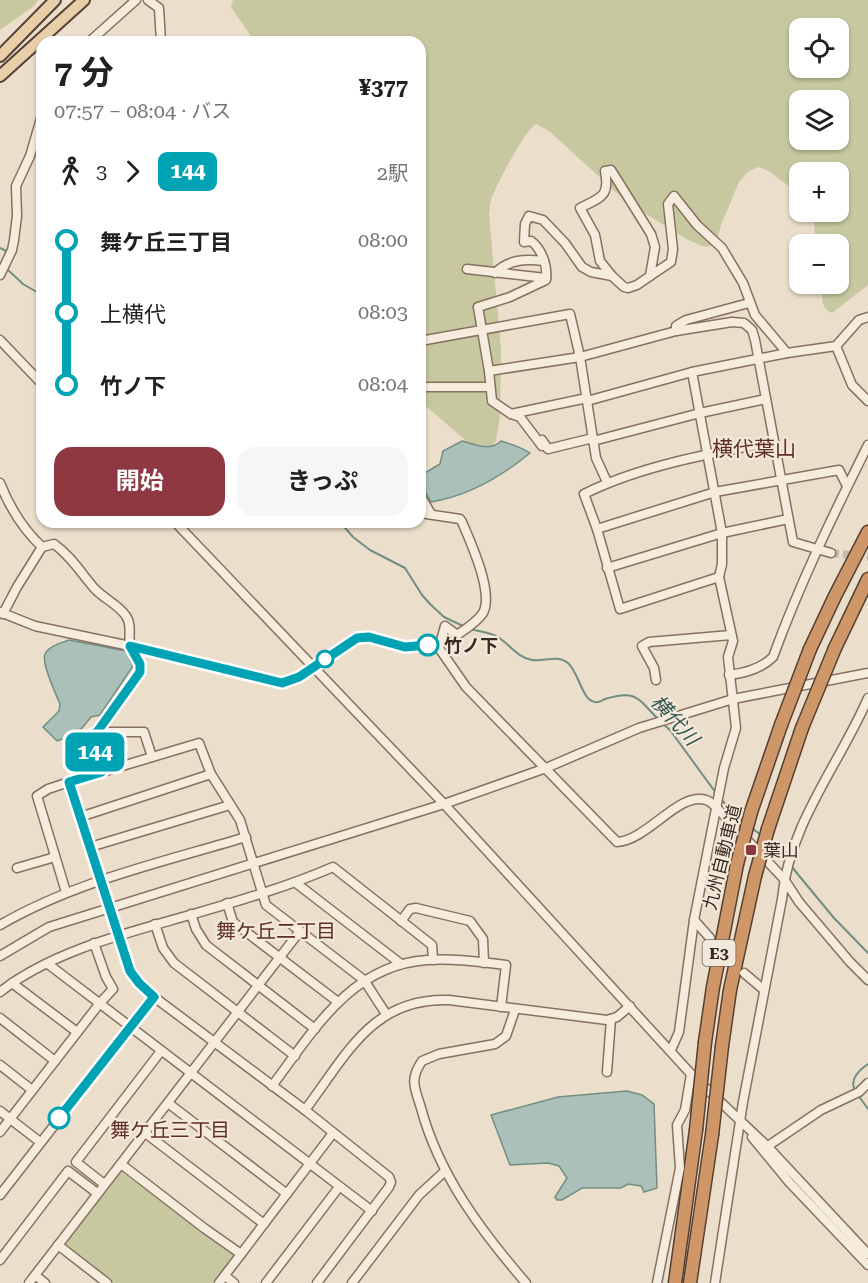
<!DOCTYPE html>
<html lang="ja">
<meta charset="utf-8">
<style>
:root{--surface:#fff;--page:#f6f6f6;--text:#202124;--muted:#757577;--accent:#8e3841}
body{margin:0;font-family:"Roboto Serif","Noto Sans JP",serif;background:var(--page);color:var(--text);height:100vh;display:flex;flex-direction:column;font-size:22px;white-space:nowrap}
*{box-sizing:border-box;margin:0}
p{font-size:20px;color:var(--muted)}
.icon{flex:none;width:33px;height:33px;fill:none;stroke:currentColor;stroke-width:2;stroke-linecap:round;stroke-linejoin:round}
.map{position:relative;flex:1;overflow:hidden}
.drawer{position:absolute;left:36px;top:36px;width:390px;height:492px;display:flex;flex-direction:column;background:var(--surface);border-radius:18px;box-shadow:0 2px 4px #0004}
.drawer>*{flex:none}
.badge{padding:0 12px;border-radius:9px;font-size:21px;line-height:39px}
.fabs{position:absolute;left:789px;top:18px;display:grid;gap:12px}
.fabs a{display:grid;place-items:center;width:60px;height:60px;border-radius:12px;background:var(--surface);box-shadow:0 2px 4px #0004;font-size:30px}
.map>.badge{position:absolute;translate:-50% -50%;box-shadow:0 0 0 3px #fff}
.legs{display:flex;align-items:center;gap:9px;height:66px;padding:0 18px;font-size:20px}
.legs p{margin-inline-start:auto}
.head{display:flex;align-items:center;justify-content:space-between;height:102px;padding:0 18px}
h1{font-size:33px;font-weight:700;line-height:45px}
.cta{display:flex;gap:12px;margin-top:auto;padding:12px 18px}
.cta a{flex:1;height:69px;border-radius:18px;background:var(--accent);color:#fff;font-size:24px;font-weight:700;line-height:69px;text-align:center}
.cta a+a{background:var(--page);color:var(--text)}
ul{padding:0 18px;list-style:none}
li{display:flex;align-items:center;gap:21px;height:72px;font-size:22px}
li i{display:grid;place-items:center;width:9px;height:100%;margin:0 8px;background:currentColor}
li i::after{content:'';width:15px;height:15px;margin:-8px;border:4px solid;border-radius:50%;background:var(--surface)}
li p{margin-inline-start:auto}
li:first-child i{background:linear-gradient(#0000 50%,currentColor 0)}
li:last-child i{background:linear-gradient(currentColor 50%,#0000 0)}
.map>svg:first-child{display:block}
.green{fill:#c7c8a0;fill-rule:evenodd}
.water{fill:#abc0b8;stroke:#728e84;stroke-width:1.5}
.lines{fill:none;stroke-linecap:round;stroke-linejoin:round}
.stream{stroke:#728e84;stroke-width:2}
.minor-tunnel{stroke:#c7baa9;stroke-width:8;stroke-dasharray:8 4;stroke-linecap:butt}
.minor-casing{stroke:#867161;stroke-width:11}
.major-casing{stroke:#544034;stroke-width:14}
.highway-casing{stroke:#544034;stroke-width:15}
.minor{stroke:#f6ecde;stroke-width:8}
.major{stroke:#e8cea9;stroke-width:10}
.highway{stroke:#cf9767;stroke-width:12}
.minor-bridge-casing{stroke:#867161;stroke-width:11;stroke-linecap:butt}
.highway-bridge-casing{stroke:#544034;stroke-width:15;stroke-linecap:butt}
.minor-bridge{stroke:#f6ecde;stroke-width:8}
.highway-bridge{stroke:#cf9767;stroke-width:12}
.line-1-casing{stroke:#fff;stroke-width:14}
.line-1{stroke:#00a3b4;stroke-width:9}
.stop-1-dot{fill:#fff;stroke:#00a3b4;stroke-width:3}
.poi-dot{fill:#8e3841;stroke:#f3e9da;stroke-width:2}
.labels{text-anchor:middle;dominant-baseline:central;stroke-width:4.5;stroke-linejoin:round;paint-order:stroke}
.shield{fill:#f3e9da;stroke:#70645a;stroke-width:1.5}
.shield-label{font-size:16px;font-weight:bold;fill:#382b23}
.stop-label{font-size:18px;font-weight:bold;fill:#382b23;stroke:#f3e9da;text-anchor:start}
.poi-label{font-size:18px;fill:#382b23;stroke:#f3e9da;text-anchor:start}
.street-label{font-size:18px;fill:#382b23;stroke:#f3e9da}
.water-label{font-size:20px;font-style:italic;fill:#345650;stroke:#f3e9da}
.neighbourhood-label{font-size:20px;fill:#602d27;stroke:#f3e9da}
.quarter-label{font-size:21px;fill:#602d27;stroke:#f3e9da}
</style>
<div class="map">
<svg width="868" height="1283" viewBox="0 0 868 1283">
<rect width="100%" height="100%" fill="#ebdecb"/>
<g class="green">
<polygon points="0,0 38,0 34,6 0,30"/>
<path d="M233 0H868V285L832 313C819 308 823 296 822 284H838V244H816L813 212H838V172H800L799 194 770 172 759 167 749 171 739 182 721 225 717 241 713 245 705 247 688 240 628 203 549 131 536 124C525 130 495 187 491 200 490 204 490 209 489 214L501 350 500 416 496 441 490 447 478 451 420 401V42H255L231 7ZM800 28H838V68H800ZM800 100H838V140H800Z"/>
<polygon points="120,1171 235,1255 213,1283 113,1283 64,1246"/>
</g>
<g class="water">
<path d="M462 441C475 444 490 452 501 441 511 444 521 447 530 453 501 477 468 496 431 502L420 483V472L425 473 440 464 443 451Z"/>
<path d="M69 640 126 651 133 666 100 715 91 717 78 733 57 741 43 727 59 711 60 704C56 694 41 663 45 654 49 646 61 643 69 640Z"/>
<polygon points="627,1091 642,1095 654,1104 657,1188 644,1192 641,1186 628,1184 621,1188 582,1188 562,1200 557,1200 555,1197 567,1178 559,1166 548,1163 510,1165 491,1115 558,1097"/>
</g>
<g class="lines">
<g class="stream">
<polyline points="0,248 6,251 5,256"/>
<polyline points="7,269 23,284 42,295"/>
<polyline points="340,522 353,537 370,550 405,568 422,595 430,604 444,617 463,626"/>
<path d="M471 629C480 632 489 632 498 637 509 644 518 658 532 660 544 662 557 654 568 663 578 672 582 697 592 701 597 704 601 701 605 699 637 689 638 699 659 720"/>
<polyline points="663,724 670,730 716,793"/>
<polyline points="722,800 733,813 743,821"/>
<polyline points="752,828 762,836"/>
<polyline points="768,842 787,861"/>
<polyline points="791,866 834,918 868,953"/>
<path d="M855 1090C849 1080 859 1070 868 1064"/>
<polyline points="858,1095 868,1109"/>
</g>
<g class="minor-tunnel">
<polyline points="831,553 868,557"/>
<polyline points="710,938 737,966"/>
</g>
<defs>
<g id="minor">
<polyline points="148,0 159,8 161,42"/>
<polyline points="89,42 136,0"/>
<polyline points="467,269 546,278"/>
<path d="M495 273C509 259 525 259 544 261"/>
<polyline points="0,275 12,250 14,240 17,216 16,186 30,156 42,115"/>
<path d="M612 276 600 261 595 235 580 208C601 197 610 197 605 171L611 170 651 234 655 247 650 276 671 262 673 249 668 204 674 196 697 225 722 248 743 283 755 315 787 353 836 346 852 385 868 401"/>
<polyline points="676,331 676,326 686,320 749,303"/>
<polyline points="0,340 42,384"/>
<polyline points="420,341 570,314 580,357 596,458 607,482"/>
<polyline points="836,346 859,320 868,317"/>
<path d="M489 371 478 307 510 297 546 280C548 267 542 249 531 241L524 242 525 224 529 216 543 220 565 243 582 267 591 272 612 276 624 287 628 288 637 285 650 276"/>
<polyline points="420,387 490,387"/>
<polyline points="587,401 692,372 787,353"/>
<polyline points="511,414 587,398"/>
<polyline points="542,440 548,449 593,438"/>
<polyline points="593,441 700,413 766,399"/>
<polyline points="542,446 520,417 511,414 492,401 489,371 580,357 676,331 732,322 744,323 752,330 755,340 793,542 831,553"/>
<path d="M0 483C9 506 24 530 42 547"/>
<polyline points="420,495 431,514"/>
<path d="M420 513 460 519 462 522C471 543 494 593 483 613 477 622 466 629 457 635L445 626 439 648"/>
<polyline points="175,522 444,804 691,1074 767,1146 868,1254"/>
<polyline points="597,529 715,492 839,470 847,486"/>
<polyline points="607,568 722,533 788,519"/>
<path d="M719 577 620 609 597 529 584 494C640 466 711 453 773 442"/>
<path d="M0 612 35 626 130 646 282 683 299 677 357 638 369 637 404 647 428 645 439 648 466 687 617 842C648 840 679 791 706 800 710 801 714 805 717 808L784 879 799 902 850 962 868 980"/>
<path d="M3 614 17 587 42 547 54 544C71 556 81 573 94 588 104 599 118 604 126 616 133 626 127 637 131 647 134 657 140 661 140 672L97 732 90 736 102 772"/>
<path d="M729 675C745 673 761 669 773 657 800 583 833 515 868 445"/>
<polyline points="656,680 654,668 642,646 649,642 731,635"/>
<polyline points="97,732 144,732 152,757"/>
<polyline points="69,782 102,885"/>
<polyline points="80,817 211,774"/>
<polyline points="90,847 230,805"/>
<polyline points="17,868 55,857"/>
<polyline points="296,883 401,964"/>
<polyline points="66,892 37,796 48,789 69,782 199,743 211,774 240,820 266,905 364,980 386,1014"/>
<polyline points="227,903 233,922 338,1002"/>
<polyline points="191,914 196,929 206,945 315,1029"/>
<polyline points="694,920 710,938"/>
<polyline points="401,921 410,909 416,908 470,921 483,939 484,963"/>
<path d="M114 922C122 955 129 974 154 997L305 1110 389 1177 391 1182 389 1187 317 1283"/>
<polyline points="155,924 163,948 174,963 295,1056"/>
<path d="M0 925C76 881 163 862 246 837"/>
<polyline points="0,956 49,927 444,804 546,768 639,728 733,699 868,673"/>
<polyline points="48,964 372,1211"/>
<polyline points="744,973 764,990"/>
<polyline points="12,983 77,1032"/>
<path d="M0 992C52 951 127 933 190 915 238 901 287 887 333 867L432 945 433 960"/>
<path d="M515 1010 506 1036 495 1044 439 1054 422 1061C409 1080 415 1088 421 1108 439 1175 481 1231 526 1283"/>
<polyline points="0,1018 55,1061"/>
<polyline points="671,1050 679,1032 694,920 724,768 736,728 728,657 733,641 719,577 722,564 722,533 692,372"/>
<polyline points="0,1065 32,1090"/>
<polyline points="607,1072 611,1019"/>
<path d="M272 1086C314 1030 351 965 427 960 453 958 480 962 506 965L501 1007"/>
<polyline points="168,1103 287,1194"/>
<path d="M305 1110C346 1056 372 997 449 1000L607 1020 617 1017 630 1006"/>
<polyline points="0,1111 40,1142"/>
<polyline points="0,1132 100,1003 113,989 106,977 94,943"/>
<polyline points="144,1132 264,1224"/>
<polyline points="752,1137 789,1182 868,1265"/>
<polyline points="765,1148 821,1110 859,1092 868,1083"/>
<polyline points="121,1164 204,1228 241,1254"/>
<polyline points="104,1184 76,1162 161,1051"/>
<polyline points="0,1195 154,997"/>
<polyline points="58,1245 107,1283"/>
<polyline points="0,1260 68,1171 97,1193"/>
<polyline points="35,1275 45,1283"/>
<polyline points="225,1276 234,1283"/>
<polyline points="29,1283 300,931"/>
<polyline points="219,1283 333,1133"/>
<polyline points="266,1283 339,1187"/>
<polyline points="352,1283 419,1195 444,1172"/>
<polyline points="657,1283 680,1168 677,1125 685,1110 691,1074"/>
<path d="M715 1283 743 1102 782 899C789 824 839 765 868 698"/>
</g>
<g id="major">
<polyline points="0,56 55,0"/>
<polyline points="0,76 84,0"/>
</g>
<g id="highway">
<polyline points="835,648 868,579"/>
<polyline points="810,649 835,596 868,532"/>
<polyline points="751,812 781,725"/>
<polyline points="768,829 802,728"/>
<polyline points="705,1042 713,987 737,864"/>
<polyline points="722,1046 730,990 755,876"/>
<polyline points="675,1283 696,1130"/>
<polyline points="690,1283 712,1135"/>
</g>
</defs>
<use href="#minor" class="minor-casing"/>
<use href="#major" class="major-casing"/>
<use href="#highway" class="highway-casing"/>
<use href="#minor" class="minor"/>
<use href="#major" class="major"/>
<use href="#highway" class="highway"/>
<defs>
<polyline id="minor-bridge" points="102,886 114,922"/>
<g id="highway-bridge">
<polyline points="781,725 810,649"/>
<polyline points="802,728 835,648"/>
<polyline points="737,864 751,812"/>
<polyline points="755,876 768,829"/>
<polyline points="696,1130 705,1042"/>
<polyline points="712,1135 722,1046"/>
</g>
</defs>
<use href="#minor-bridge" class="minor-bridge-casing"/>
<use href="#highway-bridge" class="highway-bridge-casing"/>
<use href="#minor-bridge" class="minor-bridge"/>
<use href="#highway-bridge" class="highway-bridge"/>
</g>
<g class="lines">
<defs>
<polyline id="line-1" points="59,1118 154,997 139,983 130,971 69,782 102,772 90,736 97,732 140,672 140,664 130,646 282,683 299,677 357,638 369,637 405,647 428,645"/>
</defs>
<use href="#line-1" class="line-1-casing"/>
<use href="#line-1" class="line-1"/>
</g>
<g class="stop-1-dot">
<circle cx="428" cy="645" r="10"/>
<circle cx="325" cy="659" r="8"/>
<circle cx="59" cy="1118" r="10"/>
</g>
<rect class="poi-dot" x="745" y="844" width="12" height="12" rx="3"/>
<g class="labels">
<rect class="shield" x="702.5" y="940" width="33" height="26" rx="4.5"/>
<g class="shield-label">
<text x="719" y="953">E3</text>
</g>
<g class="stop-label">
<text x="444" y="645">竹ノ下</text>
</g>
<g class="poi-label">
<text x="763" y="850">葉山</text>
</g>
<g class="street-label">
<text transform="translate(722 857) rotate(-76)">九州自動車道</text>
</g>
<g class="water-label">
<text transform="translate(675 720) rotate(48)">横代川</text>
</g>
<g class="neighbourhood-label">
<text x="276" y="931">舞ケ丘二丁目</text>
<text x="170" y="1130">舞ケ丘三丁目</text>
</g>
<g class="quarter-label">
<text x="754" y="449">横代葉山</text>
</g>
</g>
</svg>
<div class="fabs">
<a><svg class="icon" aria-label="locate" viewBox="0 0 24 24"><circle cx="12" cy="12" r="6"/><path d="M12 2v4M12 18v4M2 12h4M18 12h4"/></svg></a>
<a><svg class="icon" aria-label="layers" viewBox="0 0 24 24"><path d="M12 4l9 5-9 5-9-5zM3 14l9 5 9-5"/></svg></a>
<a>+</a>
<a>−</a>
</div>
<b class="badge" style="left:95px;top:752px;background:#00a3b4;color:#fff">144</b>
<section class="drawer">
<div class="head"><div><h1>7 分</h1><p>07:57 – 08:04 · バス</p></div><b>¥377</b></div>
<div class="legs"><svg class="icon" aria-label="walk" viewBox="0 0 24 24"><circle cx="13" cy="4" r="2"/><path d="M13 8l-2 6 4 7M11 14l-3 7M7 12l3-4h3l4 4"/></svg>3<svg class="icon" aria-label="forward" viewBox="0 0 24 24"><path d="M9 5l7 7-7 7"/></svg><b class="badge" style="background:#00a3b4;color:#fff">144</b><p>2駅</p></div>
<ul>
<li><i style="color:#00a3b4"></i><b>舞ケ丘三丁目</b><p>08:00</p></li>
<li><i style="color:#00a3b4"></i><span>上横代</span><p>08:03</p></li>
<li><i style="color:#00a3b4"></i><b>竹ノ下</b><p>08:04</p></li>
</ul>
<div class="cta"><a>開始</a><a>きっぷ</a></div>
</section>
</div>
